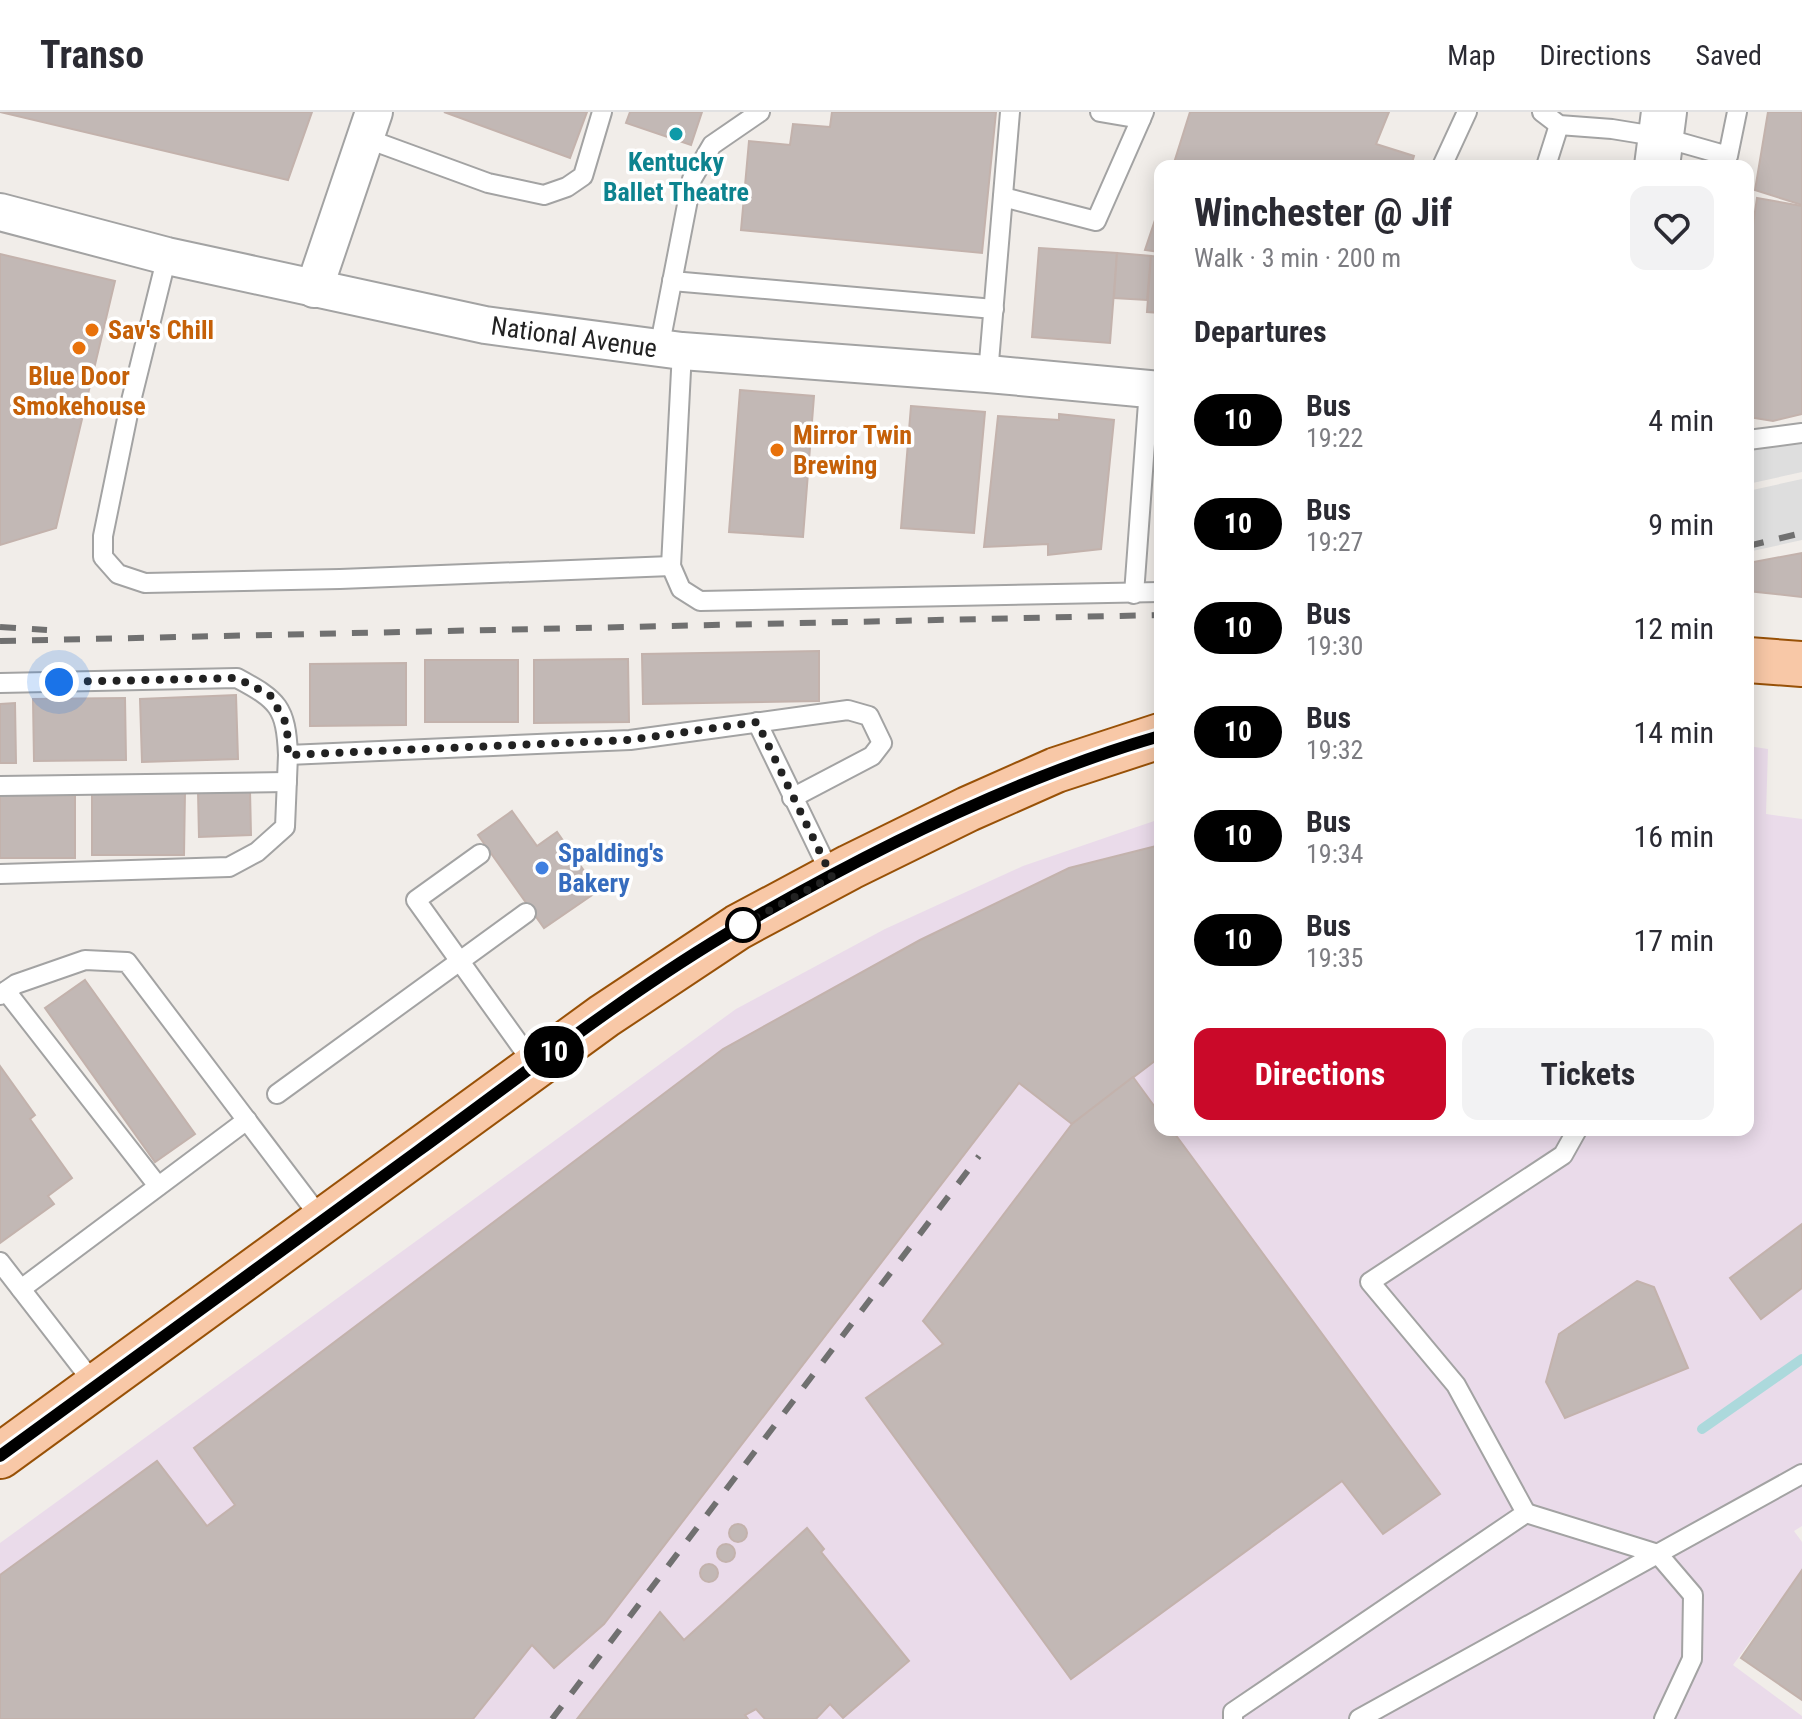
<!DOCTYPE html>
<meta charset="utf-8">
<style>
:root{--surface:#fff;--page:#f2f2f3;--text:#2b2b33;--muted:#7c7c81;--line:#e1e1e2;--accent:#ca0929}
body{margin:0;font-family:"Roboto Condensed",sans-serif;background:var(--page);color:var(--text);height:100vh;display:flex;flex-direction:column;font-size:30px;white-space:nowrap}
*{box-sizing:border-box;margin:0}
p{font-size:26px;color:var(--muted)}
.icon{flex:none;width:44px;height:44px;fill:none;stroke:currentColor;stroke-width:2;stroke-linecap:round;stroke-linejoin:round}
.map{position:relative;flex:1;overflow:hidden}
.details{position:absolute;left:1154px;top:48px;width:600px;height:976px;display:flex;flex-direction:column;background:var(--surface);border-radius:16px;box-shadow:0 4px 20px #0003}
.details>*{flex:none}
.badge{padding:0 16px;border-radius:26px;font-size:28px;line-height:52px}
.you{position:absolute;width:40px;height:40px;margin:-20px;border:6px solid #fff;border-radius:50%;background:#1a73e8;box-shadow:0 0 0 12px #1a73e833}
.map>.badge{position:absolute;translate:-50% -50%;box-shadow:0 0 0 4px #fff}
h2{padding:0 40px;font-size:30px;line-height:72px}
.round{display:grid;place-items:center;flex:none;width:84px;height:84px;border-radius:16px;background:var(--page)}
.summary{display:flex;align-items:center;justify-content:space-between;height:136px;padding:0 40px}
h1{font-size:38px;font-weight:700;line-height:60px}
.cta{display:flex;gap:16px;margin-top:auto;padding:16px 40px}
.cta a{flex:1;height:92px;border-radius:16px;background:var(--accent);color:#fff;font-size:32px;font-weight:700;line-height:92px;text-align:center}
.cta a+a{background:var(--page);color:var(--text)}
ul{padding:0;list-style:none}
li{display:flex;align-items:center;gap:24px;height:104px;padding:0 40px}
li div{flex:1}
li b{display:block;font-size:30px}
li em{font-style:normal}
li .badge{min-width:88px;font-weight:700;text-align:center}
header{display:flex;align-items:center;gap:48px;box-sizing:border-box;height:112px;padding:0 40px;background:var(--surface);border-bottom:2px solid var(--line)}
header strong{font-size:38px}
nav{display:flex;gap:44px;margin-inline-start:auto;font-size:28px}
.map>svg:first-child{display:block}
.industrial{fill:#eadbea}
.parking{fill:#dedede}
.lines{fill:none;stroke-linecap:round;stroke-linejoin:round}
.stream{stroke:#acd9dc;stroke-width:10}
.building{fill:#c2b8b5;stroke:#c3b2ac;stroke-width:2}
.service-casing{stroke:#a3a3a3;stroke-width:22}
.minor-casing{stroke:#a3a3a3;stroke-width:40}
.tertiary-casing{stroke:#a3a3a3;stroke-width:48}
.primary-casing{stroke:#985107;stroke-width:48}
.service{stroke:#fff;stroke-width:18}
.minor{stroke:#fff;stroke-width:36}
.tertiary{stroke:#fff;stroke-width:44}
.primary{stroke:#f8c8a7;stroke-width:44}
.rail{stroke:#707070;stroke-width:6;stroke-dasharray:16 16;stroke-linecap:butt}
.line-casing{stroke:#fff;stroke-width:18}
.line{stroke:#000;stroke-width:12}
.walk{stroke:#222;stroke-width:8;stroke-dasharray:0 14.4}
.culture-dot{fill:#0f9aa8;stroke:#fff;stroke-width:3}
.food-dot{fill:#e8710a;stroke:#fff;stroke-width:3}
.shop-dot{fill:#3f7fe0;stroke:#fff;stroke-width:3}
.stop-dot{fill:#fff;stroke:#000;stroke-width:4}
.labels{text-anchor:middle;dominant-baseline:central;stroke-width:7;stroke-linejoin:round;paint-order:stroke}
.culture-label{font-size:26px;font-weight:bold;fill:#0d838f;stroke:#fff}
.food-label{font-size:26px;font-weight:bold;fill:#c56008;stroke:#fff;text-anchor:start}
.street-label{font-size:26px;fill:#222;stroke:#fff}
.shop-label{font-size:26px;font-weight:bold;fill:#366cbe;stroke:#fff;text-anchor:start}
</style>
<header>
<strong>Transo</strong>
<nav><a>Map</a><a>Directions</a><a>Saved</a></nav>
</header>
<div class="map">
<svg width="1802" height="1607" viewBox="0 0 1802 1607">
<rect width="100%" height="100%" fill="#f1ede9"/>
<polygon class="industrial" points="1748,634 1768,637 1766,702 1802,707 1802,1414 1794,1419 1802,1430 1802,1458 1733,1553 1802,1604 1802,1607 0,1607 0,1431 736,897 885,817 1023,754 1160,707 1160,1018 1748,1018"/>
<g class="parking">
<polygon points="1748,315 1782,323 1802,319 1802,360 1748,372"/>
<polygon points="1802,367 1802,428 1748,440 1748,379"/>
</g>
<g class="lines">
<polyline class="stream" points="1702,1317 1802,1247"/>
</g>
<g class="building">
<polygon points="0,0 312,0 288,68"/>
<polygon points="444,0 587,0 570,46"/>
<polygon points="630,0 702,0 691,33 626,11"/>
<polygon points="832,0 996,0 982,141 741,118 749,29 790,33 793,12 830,15"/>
<polygon points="1190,0 1389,0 1376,32 1414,44 1411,54 1173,54"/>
<polygon points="1768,0 1802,0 1802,93 1755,78"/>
<polygon points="1757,86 1802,94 1802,302 1773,309 1748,305 1748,147"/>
<polygon points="1160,93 1160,140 1145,138"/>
<polygon points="1039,136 1117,141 1110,231 1032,225"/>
<polygon points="1117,141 1151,144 1147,188 1114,186"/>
<polygon points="0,142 115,169 56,416 0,433"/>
<polygon points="1151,144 1160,145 1160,201 1147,200"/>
<polygon points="740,278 814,284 803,425 729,420"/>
<polygon points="911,294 985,300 974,421 901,416"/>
<polygon points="1059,302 1114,308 1101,437 1048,443 1048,432 984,435 998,304 1059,308"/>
<polygon points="1802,441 1802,485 1748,479 1748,451"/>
<polygon points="819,539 819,589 643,592 642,542"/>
<polygon points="628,547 629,610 534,611 534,548"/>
<rect x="425" y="548" width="93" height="62"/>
<polygon points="406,551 406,613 310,614 310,552"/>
<polygon points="236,583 238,647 142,650 140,587"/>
<polygon points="125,586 126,648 34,649 33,587"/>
<polygon points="15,591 16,651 0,651 0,592"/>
<polygon points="250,678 251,723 199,725 198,679"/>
<polygon points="92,679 185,679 184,743 92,743"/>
<polygon points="75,683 75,746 0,746 0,684"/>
<polygon points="512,699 537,734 557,720 598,779 544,816 478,723"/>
<polygon points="1160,733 1160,945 1072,1012 1019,971 604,1512 554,1556 532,1533 473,1607 0,1607 0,1463 157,1349 207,1414 235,1393 194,1336 723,937 920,828 1069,756"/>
<polygon points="85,868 195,1022 155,1050 45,896"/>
<polygon points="0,954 35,1003 30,1007 72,1066 48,1084 54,1092 0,1131"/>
<polygon points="1133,965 1160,1002 1160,1018 1172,1018 1440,1382 1383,1422 1342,1369 1071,1567 866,1286 943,1232 923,1209 1072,1012"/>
<polygon points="1802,1112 1802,1176 1761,1207 1730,1166"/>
<polygon points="1637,1169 1654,1175 1688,1256 1565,1306 1546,1270 1559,1222"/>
<circle cx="738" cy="1421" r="9"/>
<polygon points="807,1416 824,1437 821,1440 909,1549 843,1606 830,1592 816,1607 765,1607 756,1597 745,1603 748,1607 577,1607 660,1500 684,1528"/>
<circle cx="726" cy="1441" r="9"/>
<circle cx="709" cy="1461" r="9"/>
<polygon points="1802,1458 1802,1588 1741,1546"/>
</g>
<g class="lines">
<defs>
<g id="service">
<polyline points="1100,0 1141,7 1144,0"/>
<polyline points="1542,0 1559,13 1612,17 1661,25 1728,44 1737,0"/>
<polyline points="365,26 488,71 544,83 567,75 583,64 602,0"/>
<polyline points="1442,54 1467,0"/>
<polyline points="1546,54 1559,13"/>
<polyline points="1003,85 1096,109 1141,7"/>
<polyline points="167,144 129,297 103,424 103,445 118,462 145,471 340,467 671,454"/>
<polyline points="672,169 994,197"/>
<polyline points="659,237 692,67 712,33 760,0"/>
<polyline points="682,239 671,454 681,477 700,489 1160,480"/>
<polyline points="988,262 1010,0"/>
<polyline points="1748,328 1802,321"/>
<polyline points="1134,482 1149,277"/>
<path d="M0 571 237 566C278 588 286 595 288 643L630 628 848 598 869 604 882 631 872 644 792 686"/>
<polyline points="757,610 832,765"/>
<polyline points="0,674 287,670"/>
<polyline points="480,742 416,788 535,954"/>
<polyline points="0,762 229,755 257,740 285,715 288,643"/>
<polyline points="6,879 158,1074"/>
<polyline points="0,883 16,872 85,848 127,850 323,1109"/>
<polyline points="277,982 526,801"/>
<polyline points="0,1150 96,1274"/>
<polyline points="21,1177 247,1008"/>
<polyline points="1526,1401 1658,1442 1693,1483 1692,1547 1664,1607"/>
<polyline points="1233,1607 1233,1600 1526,1401 1456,1273 1370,1170 1563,1043 1577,1018"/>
<polyline points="1359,1607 1802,1362"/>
</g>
<g id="minor">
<polyline points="0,100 167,144 485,213 682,239 988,262 1160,278"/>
<polyline points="314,177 374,0"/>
</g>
<polyline id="tertiary" points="1657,54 1664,0"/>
<g id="primary">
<polyline points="1748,548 1802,552"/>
<polyline points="0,1344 604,904 738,815 850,755 968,697 1056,658 1160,624"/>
</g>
</defs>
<use href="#service" class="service-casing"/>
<use href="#minor" class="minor-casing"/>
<use href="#tertiary" class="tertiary-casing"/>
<use href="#primary" class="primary-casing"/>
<use href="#service" class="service"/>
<use href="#minor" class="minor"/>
<use href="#tertiary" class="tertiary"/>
<use href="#primary" class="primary"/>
<g class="rail">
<polyline points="1748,434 1802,421"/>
<polyline points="0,515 47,518"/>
<polyline points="0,529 1160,503"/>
<polyline points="552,1607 979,1044"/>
</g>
</g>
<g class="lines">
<defs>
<path id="line" d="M0 1344C139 1242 279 1141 418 1039 523 963 627 880 740 814 868 740 1017 665 1160 624"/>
</defs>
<use href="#line" class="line-casing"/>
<use href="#line" class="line"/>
<polyline class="walk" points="59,570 237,566 270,583 287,613 288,643 630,628 757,610 832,765 738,815 743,813"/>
</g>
<circle class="culture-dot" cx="676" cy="22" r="8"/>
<g class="food-dot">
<circle cx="92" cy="218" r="8"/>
<circle cx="79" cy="236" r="8"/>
<circle cx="777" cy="338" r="8"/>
</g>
<circle class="shop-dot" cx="542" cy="756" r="8"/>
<circle class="stop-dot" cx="743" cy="813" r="16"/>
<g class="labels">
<g class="culture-label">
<text x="676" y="50">Kentucky<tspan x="676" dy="30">Ballet Theatre</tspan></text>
</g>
<g class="food-label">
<text x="108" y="218">Sav's Chill</text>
<text x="79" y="264" text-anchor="middle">Blue Door<tspan x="79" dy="30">Smokehouse</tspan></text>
<text x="793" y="323">Mirror Twin<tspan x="793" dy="30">Brewing</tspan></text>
</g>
<g class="street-label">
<text transform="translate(574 225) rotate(8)">National Avenue</text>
</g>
<g class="shop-label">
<text x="558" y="741">Spalding's<tspan x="558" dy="30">Bakery</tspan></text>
</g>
</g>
</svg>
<div class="you" style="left:59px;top:570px"></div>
<b class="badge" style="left:554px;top:940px;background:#000;color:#fff">10</b>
<section class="details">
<div class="summary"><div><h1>Winchester @ Jif</h1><p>Walk · 3 min · 200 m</p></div><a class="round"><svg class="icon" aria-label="heart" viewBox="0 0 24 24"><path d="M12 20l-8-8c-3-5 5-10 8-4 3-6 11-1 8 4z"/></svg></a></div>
<h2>Departures</h2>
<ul>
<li><span class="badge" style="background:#000;color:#fff">10</span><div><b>Bus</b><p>19:22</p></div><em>4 min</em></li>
<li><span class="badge" style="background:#000;color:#fff">10</span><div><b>Bus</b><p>19:27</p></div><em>9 min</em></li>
<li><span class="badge" style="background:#000;color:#fff">10</span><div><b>Bus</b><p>19:30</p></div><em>12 min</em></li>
<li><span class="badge" style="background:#000;color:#fff">10</span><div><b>Bus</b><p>19:32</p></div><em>14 min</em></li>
<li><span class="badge" style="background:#000;color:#fff">10</span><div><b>Bus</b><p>19:34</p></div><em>16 min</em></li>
<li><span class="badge" style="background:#000;color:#fff">10</span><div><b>Bus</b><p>19:35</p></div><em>17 min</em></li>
</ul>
<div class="cta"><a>Directions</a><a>Tickets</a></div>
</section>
</div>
